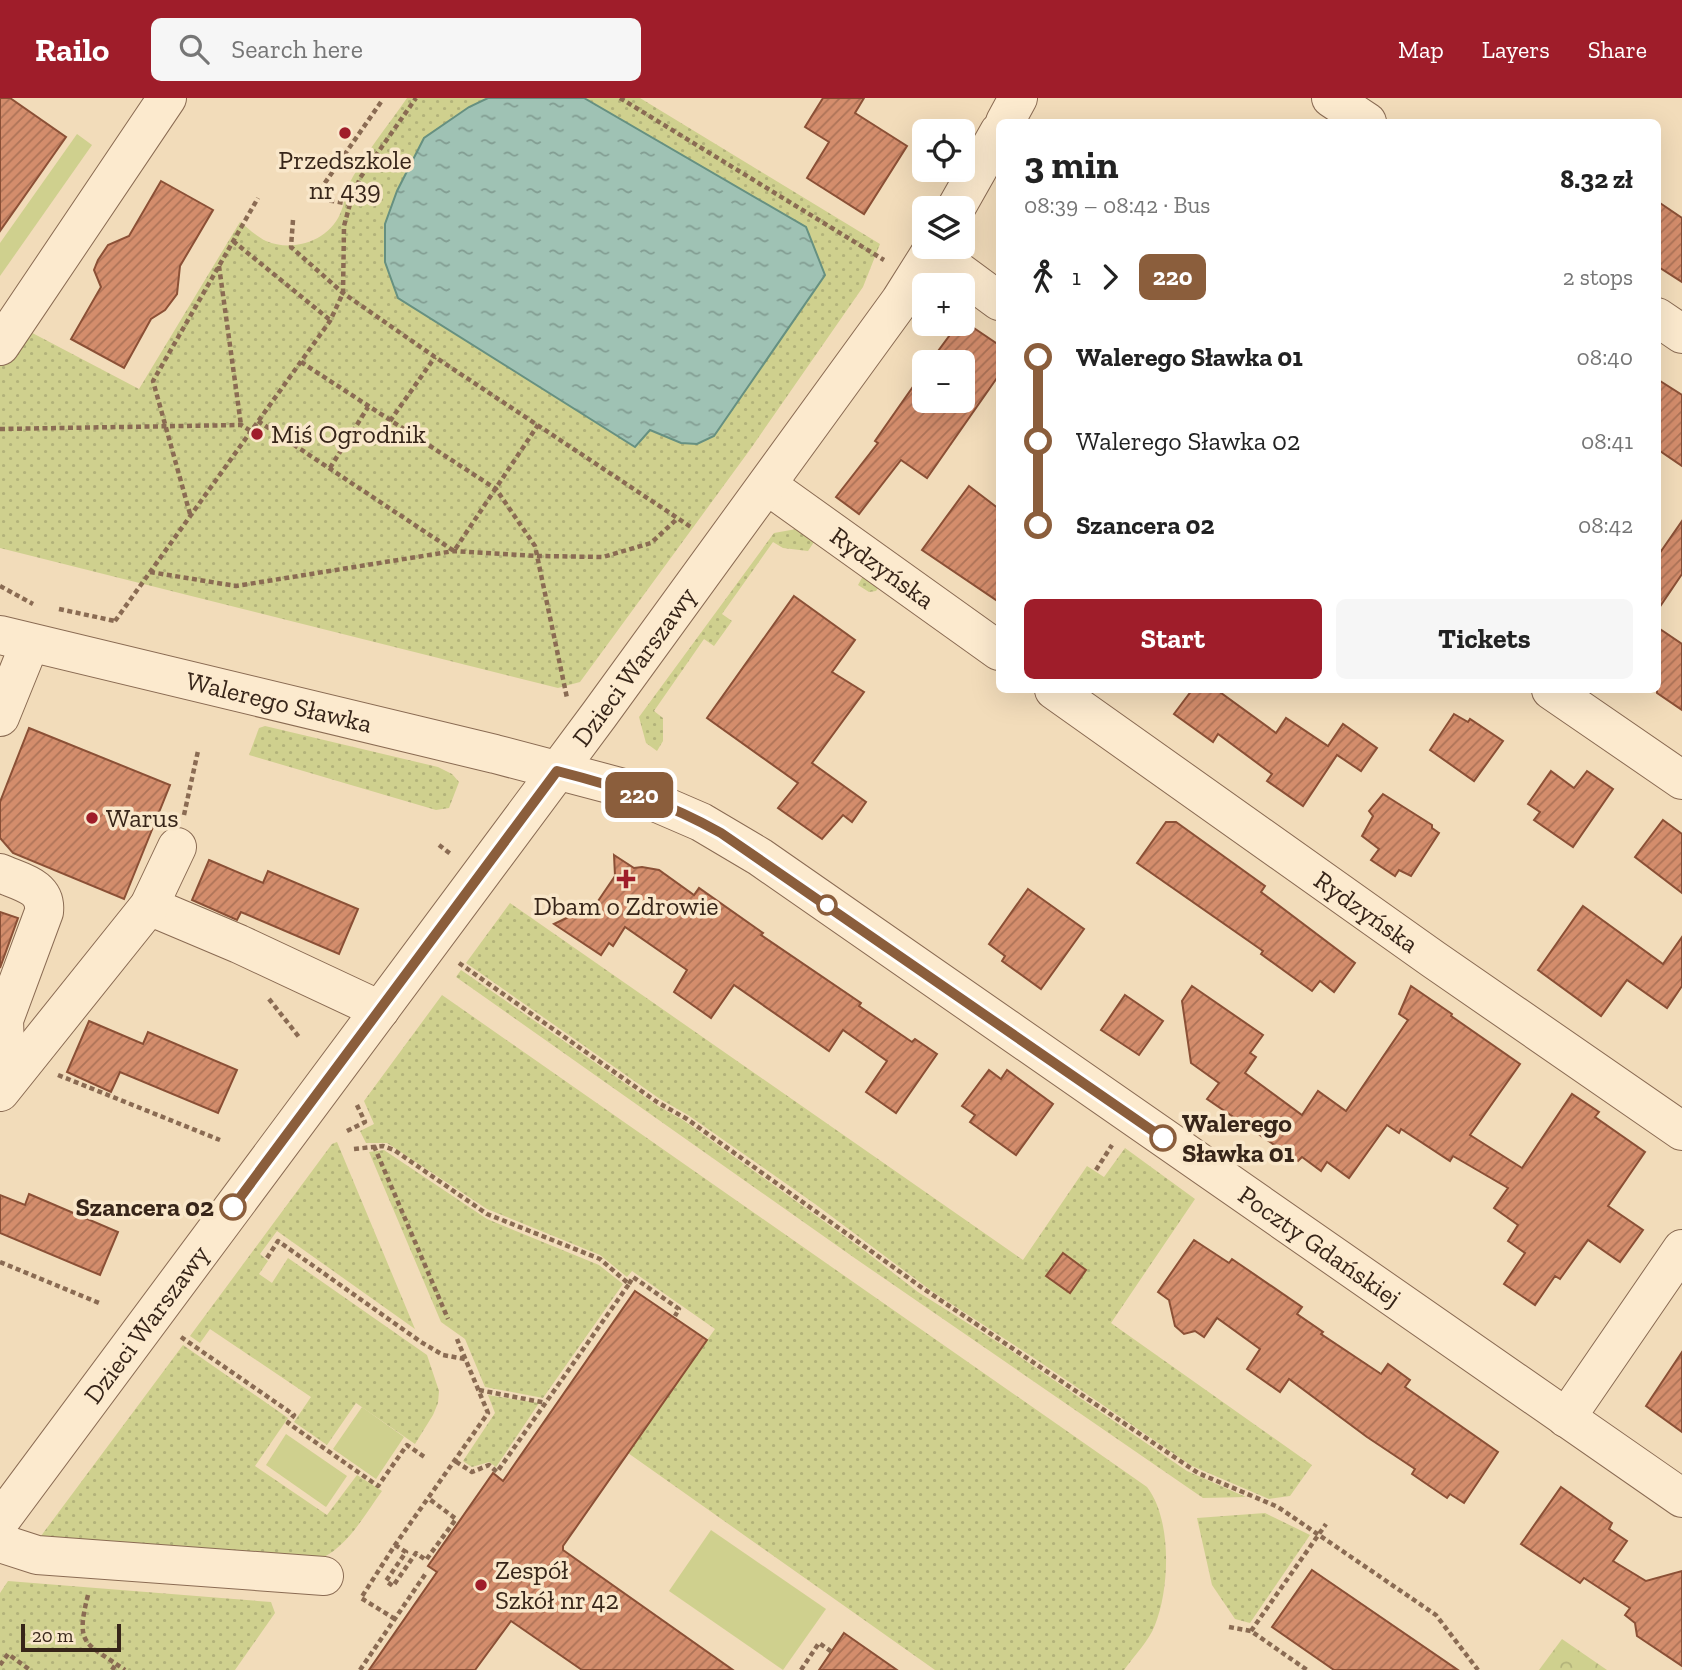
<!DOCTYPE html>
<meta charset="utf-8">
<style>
:root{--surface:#fff;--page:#f6f6f6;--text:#222;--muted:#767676;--accent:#9f1d2a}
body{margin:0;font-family:"Zilla Slab",serif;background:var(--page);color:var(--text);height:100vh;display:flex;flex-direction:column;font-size:26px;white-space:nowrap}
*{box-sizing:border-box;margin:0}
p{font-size:23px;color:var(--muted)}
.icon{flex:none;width:38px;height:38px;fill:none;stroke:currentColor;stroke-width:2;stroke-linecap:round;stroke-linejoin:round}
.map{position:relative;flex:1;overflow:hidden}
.sheet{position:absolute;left:996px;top:21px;width:665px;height:574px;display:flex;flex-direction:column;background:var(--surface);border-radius:10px;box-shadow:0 7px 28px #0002}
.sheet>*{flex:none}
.badge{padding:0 14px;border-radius:10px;font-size:24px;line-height:46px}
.fabs{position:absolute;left:912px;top:21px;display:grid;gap:14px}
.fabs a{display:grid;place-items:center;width:63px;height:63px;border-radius:10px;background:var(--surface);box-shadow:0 7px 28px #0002;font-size:35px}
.scale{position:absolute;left:21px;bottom:18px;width:100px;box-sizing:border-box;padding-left:7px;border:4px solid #372519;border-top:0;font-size:19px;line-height:24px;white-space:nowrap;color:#372519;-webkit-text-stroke:5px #f9e7ca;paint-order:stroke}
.map>.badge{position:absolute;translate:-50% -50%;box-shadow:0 0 0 4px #fff}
.legs{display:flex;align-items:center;gap:10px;height:77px;padding:0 28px;font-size:23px}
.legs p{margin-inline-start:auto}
.headline{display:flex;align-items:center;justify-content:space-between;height:119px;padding:0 28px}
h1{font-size:38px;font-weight:700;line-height:52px}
.action{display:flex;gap:14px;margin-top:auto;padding:14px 28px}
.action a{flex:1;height:80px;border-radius:10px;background:var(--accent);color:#fff;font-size:28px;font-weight:700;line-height:80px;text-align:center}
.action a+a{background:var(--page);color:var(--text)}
ul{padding:0 28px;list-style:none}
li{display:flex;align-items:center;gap:24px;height:84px;font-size:26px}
li i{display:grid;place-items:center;width:10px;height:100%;margin:0 9px;background:currentColor}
li i::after{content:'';width:18px;height:18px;margin:-9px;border:5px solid;border-radius:50%;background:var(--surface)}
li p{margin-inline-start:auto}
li:first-child i{background:linear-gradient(#0000 50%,currentColor 0)}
li:last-child i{background:linear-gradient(currentColor 50%,#0000 0)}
header{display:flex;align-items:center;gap:42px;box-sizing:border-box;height:98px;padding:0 35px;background:var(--accent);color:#fff}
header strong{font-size:33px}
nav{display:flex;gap:38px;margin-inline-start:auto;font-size:24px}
.search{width:490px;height:63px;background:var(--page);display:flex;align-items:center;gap:18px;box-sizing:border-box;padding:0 24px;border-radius:10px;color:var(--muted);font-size:26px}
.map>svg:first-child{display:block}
.grass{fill:url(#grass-dots)}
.forest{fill:url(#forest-crowns)}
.pitch{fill:#cfd08e}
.water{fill:url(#water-ripples);stroke:#669081;stroke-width:2}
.building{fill:url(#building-hatch);stroke:#8b5036;stroke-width:2}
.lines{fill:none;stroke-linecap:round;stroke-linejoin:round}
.minor-casing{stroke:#8a6b53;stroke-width:40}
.path{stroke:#8a6b53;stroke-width:4.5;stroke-dasharray:5 3.5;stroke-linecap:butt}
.minor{stroke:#fceace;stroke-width:38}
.line-1-casing{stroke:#fff;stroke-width:16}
.line-1{stroke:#8b5e3c;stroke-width:10}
.poi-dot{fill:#9f1d2a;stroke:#f9e7ca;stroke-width:2.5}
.stop-1-dot{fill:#fff;stroke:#8b5e3c;stroke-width:3.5}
.labels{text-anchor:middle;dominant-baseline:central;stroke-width:7;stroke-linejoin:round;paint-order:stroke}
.poi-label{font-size:26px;fill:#372519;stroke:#f9e7ca;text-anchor:start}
.street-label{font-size:26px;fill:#372519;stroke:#f9e7ca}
.stop-label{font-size:26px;font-weight:bold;fill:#372519;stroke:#f9e7ca;text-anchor:start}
</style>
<header>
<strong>Railo</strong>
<div class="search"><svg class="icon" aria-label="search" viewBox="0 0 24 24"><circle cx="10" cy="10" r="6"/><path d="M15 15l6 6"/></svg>Search here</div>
<nav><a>Map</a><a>Layers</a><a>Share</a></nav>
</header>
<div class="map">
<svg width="1682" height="1572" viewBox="0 0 1682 1572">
<defs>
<pattern id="grass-dots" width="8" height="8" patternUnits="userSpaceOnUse" patternTransform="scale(1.75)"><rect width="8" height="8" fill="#cfd08e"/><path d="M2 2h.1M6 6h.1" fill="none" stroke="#b2b27a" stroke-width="1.8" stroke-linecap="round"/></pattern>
<pattern id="forest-crowns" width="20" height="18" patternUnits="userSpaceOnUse" patternTransform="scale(1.75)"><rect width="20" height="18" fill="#cfd08e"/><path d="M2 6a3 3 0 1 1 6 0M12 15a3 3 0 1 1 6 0" fill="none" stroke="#b2b27a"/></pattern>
<pattern id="water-ripples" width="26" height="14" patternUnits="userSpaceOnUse" patternTransform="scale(1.75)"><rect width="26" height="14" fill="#9fc2b4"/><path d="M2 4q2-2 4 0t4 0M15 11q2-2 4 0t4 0" fill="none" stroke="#829d92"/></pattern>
<pattern id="building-hatch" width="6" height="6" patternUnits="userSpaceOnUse" patternTransform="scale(1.75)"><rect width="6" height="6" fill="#d48d6c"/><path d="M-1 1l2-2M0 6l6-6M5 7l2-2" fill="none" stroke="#ad7358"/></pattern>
</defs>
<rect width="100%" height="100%" fill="#f2dcba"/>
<g class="grass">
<path d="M407 0H640L880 146 863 189 749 353 580 584 558 590 0 450V218L139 291 240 124C248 130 257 139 266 143 294 155 332 142 342 111 345 105 343 97 347 90 362 59 387 29 407 0Z"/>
<polygon points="802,430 881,486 876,493 869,494 858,487 863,478 814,444 808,453 783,450 773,444 722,516 732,523 714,548 704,541 654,613 663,620 663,643 657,653 646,645 639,619 774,435"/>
<polygon points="265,628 438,669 452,676 459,684 449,710 436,712 249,657 259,630"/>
<polygon points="510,805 1023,1162 1087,1068 1104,1079 1125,1050 1195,1101 1111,1225 1312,1367 1290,1398 1269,1401 1192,1368 1037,1262 933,1194 815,1106 688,1017 660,1001 466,865"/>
<polygon points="461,872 658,1008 683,1022 861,1150 918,1194 1007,1250 1187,1373 1246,1399 1203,1400 856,1161 456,879"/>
<path d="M442 897 1147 1389C1172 1421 1170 1490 1155 1527 1149 1543 1134 1558 1124 1572H935L628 1355 715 1231 632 1173 627 1179 600 1157 487 1111 387 1045H366L360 1033 374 1026 364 1003Z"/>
<polygon points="337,1044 415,1231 277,1133 260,1156 268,1163 259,1176 272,1185 288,1160 427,1257 439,1293 438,1305 433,1317 415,1346 356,1305 327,1347 294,1324 311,1299 210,1231 200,1245 190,1238 332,1046"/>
<polygon points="384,1052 487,1121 599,1167 623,1186 543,1300 485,1289 465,1241 441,1224 369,1054"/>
<path d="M183 1247 288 1320 255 1368 327 1417 357 1377 382 1393C363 1419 346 1452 315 1463L38 1442Z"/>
<polygon points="488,1297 539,1305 496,1369 489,1364 472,1369 463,1363 495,1315"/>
<polygon points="1265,1415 1310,1437 1250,1525 1235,1521 1212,1487 1197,1420"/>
<polygon points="8,1483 271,1504 275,1515 235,1572 0,1572 0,1495"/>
</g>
<polygon class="forest" points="1562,1541 1607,1572 1539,1572"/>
<g class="pitch">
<polygon points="77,36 92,47 0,178 0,145"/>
<polygon points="362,1309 404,1339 376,1381 333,1351"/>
<polygon points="286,1336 347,1378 326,1409 266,1367"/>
<polygon points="711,1432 826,1511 783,1572 669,1493"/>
</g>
<polygon class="water" points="488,0 584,0 806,129 825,177 714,338 697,346 681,345 650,332 635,349 398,200 385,164 385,126 397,93 424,40 469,9"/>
<g class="building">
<polygon points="0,0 10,0 66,39 0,133"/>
<polygon points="823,0 864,0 855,15 907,48 864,116 807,80 829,44 805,29"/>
<polygon points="161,83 213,112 180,168 177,196 165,212 151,221 124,270 71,241 101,189 94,172 98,162 108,147 129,138"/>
<polygon points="1657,103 1682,120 1682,184 1657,168"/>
<polygon points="962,222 999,247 999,277 927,380 901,362 859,416 836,399 878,345 875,343 924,273 924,303 962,303 962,264 930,264 958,226 962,226"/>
<polygon points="1657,281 1682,297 1682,368 1657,351"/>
<polygon points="969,388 999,411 999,504 922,452"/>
<polygon points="1682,423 1682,476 1657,513 1657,459"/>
<polygon points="794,498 855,542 832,574 864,594 812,665 866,704 852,724 843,717 822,741 778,710 798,685 707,620"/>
<polygon points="1657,529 1682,546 1682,612 1657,595"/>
<polygon points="1192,592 1217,592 1276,635 1286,620 1328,648 1343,626 1377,650 1361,673 1337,657 1303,708 1267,683 1272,676 1218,636 1213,644 1174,616"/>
<polygon points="1454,616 1468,624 1470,621 1503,643 1474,683 1430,652"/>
<polygon points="29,630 170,687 124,801 13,755 0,740 0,704"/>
<polygon points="1551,673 1574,690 1587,673 1613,691 1573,749 1534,722 1540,714 1528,706"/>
<polygon points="1383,696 1432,727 1432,730 1439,735 1411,778 1399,772 1395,778 1371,762 1379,751 1362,738 1373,718 1369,713"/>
<polygon points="1663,722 1682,736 1682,795 1635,759"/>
<polygon points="1166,724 1176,724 1265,788 1261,794 1355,865 1334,894 1320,883 1312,893 1261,856 1263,853 1137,765"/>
<polygon points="614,757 634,770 642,769 659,772 694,797 699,790 763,835 761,837 861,905 859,908 912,944 915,941 937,956 896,1015 866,994 887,963 843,932 829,953 734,887 711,920 674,894 687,872 625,829 613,848 609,845 601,857 554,826 596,806 615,778"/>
<polygon points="209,762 263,785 268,773 358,811 339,856 241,814 237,822 192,802"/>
<polygon points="1028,791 1084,831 1041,891 1002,863 1005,858 989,846"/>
<polygon points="1583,808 1663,866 1682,839 1682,888 1667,910 1627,882 1601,918 1538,872"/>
<polygon points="0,814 18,820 0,870"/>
<polygon points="1192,888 1263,937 1250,955 1256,959 1245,975 1302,1017 1318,993 1346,1013 1408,922 1399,916 1411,888 1452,916 1451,918 1520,966 1470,1037 1522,1070 1572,996 1599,1014 1595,1019 1645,1054 1608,1108 1643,1132 1620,1164 1588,1142 1560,1181 1555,1178 1535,1207 1504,1186 1525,1155 1508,1143 1518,1127 1494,1110 1508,1090 1453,1058 1450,1063 1401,1031 1399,1035 1387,1027 1349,1080 1327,1064 1321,1073 1302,1059 1298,1063 1207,1001 1219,985 1191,965 1182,903"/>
<polygon points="1125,897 1163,923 1139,957 1101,932"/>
<polygon points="89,923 143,946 148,934 237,972 218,1015 120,974 111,994 67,974"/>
<polygon points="989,972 1001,981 1007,972 1053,1006 1016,1057 970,1024 975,1017 962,1008"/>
<polygon points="29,1096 118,1134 100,1177 0,1135 0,1097 25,1107"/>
<polygon points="1194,1142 1229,1165 1232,1161 1302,1209 1297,1216 1323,1234 1321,1236 1381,1276 1388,1266 1410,1282 1405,1289 1498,1354 1464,1405 1450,1396 1447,1400 1412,1376 1415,1371 1367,1339 1289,1281 1280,1294 1247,1271 1260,1251 1217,1220 1204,1239 1195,1233 1184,1236 1175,1228 1169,1202 1158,1194"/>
<polygon points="1063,1155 1086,1172 1070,1195 1046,1178"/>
<polygon points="635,1193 707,1242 563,1448 563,1452 733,1572 582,1572 511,1523 475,1572 369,1572 437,1474 428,1468 493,1375 503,1383"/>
<polygon points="1682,1254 1682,1334 1646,1308"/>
<polygon points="1561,1389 1612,1425 1609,1431 1627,1443 1613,1463 1646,1483 1682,1473 1682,1568 1637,1538 1635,1525 1625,1517 1630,1510 1584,1480 1580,1485 1521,1446"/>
<polygon points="1312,1472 1458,1572 1334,1572 1272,1529"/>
<polygon points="844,1535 897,1572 819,1572"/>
</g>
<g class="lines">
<defs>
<g id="minor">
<polyline points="1331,0 1367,24"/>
<polyline points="1005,24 1018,0"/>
<polyline points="956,110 999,34"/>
<polyline points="931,153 999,203"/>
<polyline points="1657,219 1682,236"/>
<polyline points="0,248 167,0"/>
<path id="s1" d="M767 387 999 553"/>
<path id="s2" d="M0 537 495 656 620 689 701 724 760 759 1682 1400"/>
<path id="s3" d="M1054 592 1433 861 1682 1033"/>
<polyline points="1551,592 1682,682"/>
<polyline points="0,619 30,545"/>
<path d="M0 775C20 784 47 788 44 814L4 922 5 951 18 970"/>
<polyline points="149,808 239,846 380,912"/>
<polyline points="0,994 149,808 177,749"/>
<polyline points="1566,1320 1682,1151"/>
<path id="s4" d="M0 1423 599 617 900 203 934 149"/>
<polyline points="0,1445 37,1457 324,1478"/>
</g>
</defs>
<use href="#minor" class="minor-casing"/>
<g class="path">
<polyline points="620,0 884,162"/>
<polyline points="320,92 381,4"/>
<polyline points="321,101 350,106"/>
<polyline points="293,122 291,149 343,195 435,259 691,429"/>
<polyline points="233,143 330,222"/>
<polyline points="219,168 241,327"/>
<polyline points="301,264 496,391 535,448 567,600"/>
<polyline points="258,323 454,453 538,327"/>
<polyline points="390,323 435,259"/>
<polyline points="0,331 241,327 251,333"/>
<polyline points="330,370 368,309"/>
<polyline points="190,416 153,283 258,100"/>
<polyline points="150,474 236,488 454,453 539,458 603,459 651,445 678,420"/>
<polyline points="0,488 33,506"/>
<polyline points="59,511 115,523"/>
<polyline points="115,523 330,223 343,195 344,128 350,106 360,80 416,0"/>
<polyline points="184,717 198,653"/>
<polyline points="439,747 452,757"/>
<polyline points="459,865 657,1004 687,1021 921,1189 1198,1375 1278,1409 1436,1517 1478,1572"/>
<polyline points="269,901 299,939"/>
<polyline points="58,977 220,1042"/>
<polyline points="347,1033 365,1024 356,1005"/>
<polyline points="374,1048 448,1221"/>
<polyline points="354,1051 383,1048 394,1052 487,1116 600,1161 629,1186 497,1374 489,1367 472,1374 455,1363"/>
<polyline points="1096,1072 1112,1047"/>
<polyline points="267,1160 278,1143 421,1244 443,1257 465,1261"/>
<polyline points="0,1164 99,1205"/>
<polyline points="629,1186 633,1179 679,1211 675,1218"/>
<polyline points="181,1239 294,1317 288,1325 378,1388 407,1347 426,1360"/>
<polyline points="479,1292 546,1305"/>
<polyline points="395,1447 406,1454 386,1483 393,1488 416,1455 426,1462 456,1421 428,1400"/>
<path d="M88 1497C75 1548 85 1544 125 1572"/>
<polyline points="395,1521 361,1500 395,1447 488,1315 457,1241"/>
<polyline points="1229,1529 1251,1533 1307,1572"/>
<polyline points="1251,1533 1326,1426"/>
<polyline points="0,1567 8,1556 30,1572"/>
<polyline points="112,1572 116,1566"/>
<polyline points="360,1572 426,1475"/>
<polyline points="801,1572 819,1545 832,1554"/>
</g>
<use href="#minor" class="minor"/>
</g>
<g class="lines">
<defs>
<path id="line-1" d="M233 1109 557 673C616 688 668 705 721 735L1163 1040"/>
</defs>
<use href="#line-1" class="line-1-casing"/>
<use href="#line-1" class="line-1"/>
</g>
<g class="poi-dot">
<circle cx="345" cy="35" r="7"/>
<circle cx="257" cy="336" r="7"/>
<circle cx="92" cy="720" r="7"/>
<path d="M622.5 770.5h7v7h7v7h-7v7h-7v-7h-7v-7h7z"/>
<circle cx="481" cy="1487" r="7"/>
</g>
<g class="stop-1-dot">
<circle cx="827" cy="807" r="9"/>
<circle cx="1163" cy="1040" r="12"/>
<circle cx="233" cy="1109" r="12"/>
</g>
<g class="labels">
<g class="poi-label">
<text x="345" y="62" text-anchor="middle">Przedszkole<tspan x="345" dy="30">nr 439</tspan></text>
<text x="271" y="336">Miś Ogrodnik</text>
<text x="106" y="720">Warus</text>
<text x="626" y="808" text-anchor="middle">Dbam o Zdrowie</text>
<text x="495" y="1472">Zespół<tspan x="495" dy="30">Szkół nr 42</tspan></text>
</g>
<g class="street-label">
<text stroke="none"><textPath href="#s1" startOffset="142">Rydzyńska</textPath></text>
<text stroke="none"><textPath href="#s4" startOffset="1064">Dzieci Warszawy</textPath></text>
<text stroke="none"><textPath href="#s2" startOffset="287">Walerego Sławka</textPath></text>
<text stroke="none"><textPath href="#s3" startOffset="383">Rydzyńska</textPath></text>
<text stroke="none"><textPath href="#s2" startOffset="1477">Poczty Gdańskiej</textPath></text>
<text stroke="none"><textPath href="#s4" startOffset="245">Dzieci Warszawy</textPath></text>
</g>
<g class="stop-label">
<text x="1182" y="1025">Walerego<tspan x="1182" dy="30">Sławka 01</tspan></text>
<text x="214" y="1109" text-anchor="end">Szancera 02</text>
</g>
</g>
</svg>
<div class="fabs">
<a><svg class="icon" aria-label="locate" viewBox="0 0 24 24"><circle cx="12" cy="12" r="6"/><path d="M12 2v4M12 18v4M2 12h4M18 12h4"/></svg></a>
<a><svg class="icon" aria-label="layers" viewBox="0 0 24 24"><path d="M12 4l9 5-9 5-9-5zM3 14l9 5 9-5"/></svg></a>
<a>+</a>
<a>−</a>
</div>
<div class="scale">20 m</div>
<b class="badge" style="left:639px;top:697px;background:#8b5e3c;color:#fff">220</b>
<section class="sheet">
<div class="headline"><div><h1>3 min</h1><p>08:39 – 08:42 · Bus</p></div><b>8.32 zł</b></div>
<div class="legs"><svg class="icon" aria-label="walk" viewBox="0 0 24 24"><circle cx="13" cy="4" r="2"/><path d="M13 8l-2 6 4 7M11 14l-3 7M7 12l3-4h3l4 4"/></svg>1<svg class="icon" aria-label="forward" viewBox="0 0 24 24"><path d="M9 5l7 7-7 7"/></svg><b class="badge" style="background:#8b5e3c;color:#fff">220</b><p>2 stops</p></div>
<ul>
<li><i style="color:#8b5e3c"></i><b>Walerego Sławka 01</b><p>08:40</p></li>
<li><i style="color:#8b5e3c"></i><span>Walerego Sławka 02</span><p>08:41</p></li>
<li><i style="color:#8b5e3c"></i><b>Szancera 02</b><p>08:42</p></li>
</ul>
<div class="action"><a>Start</a><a>Tickets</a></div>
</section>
</div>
